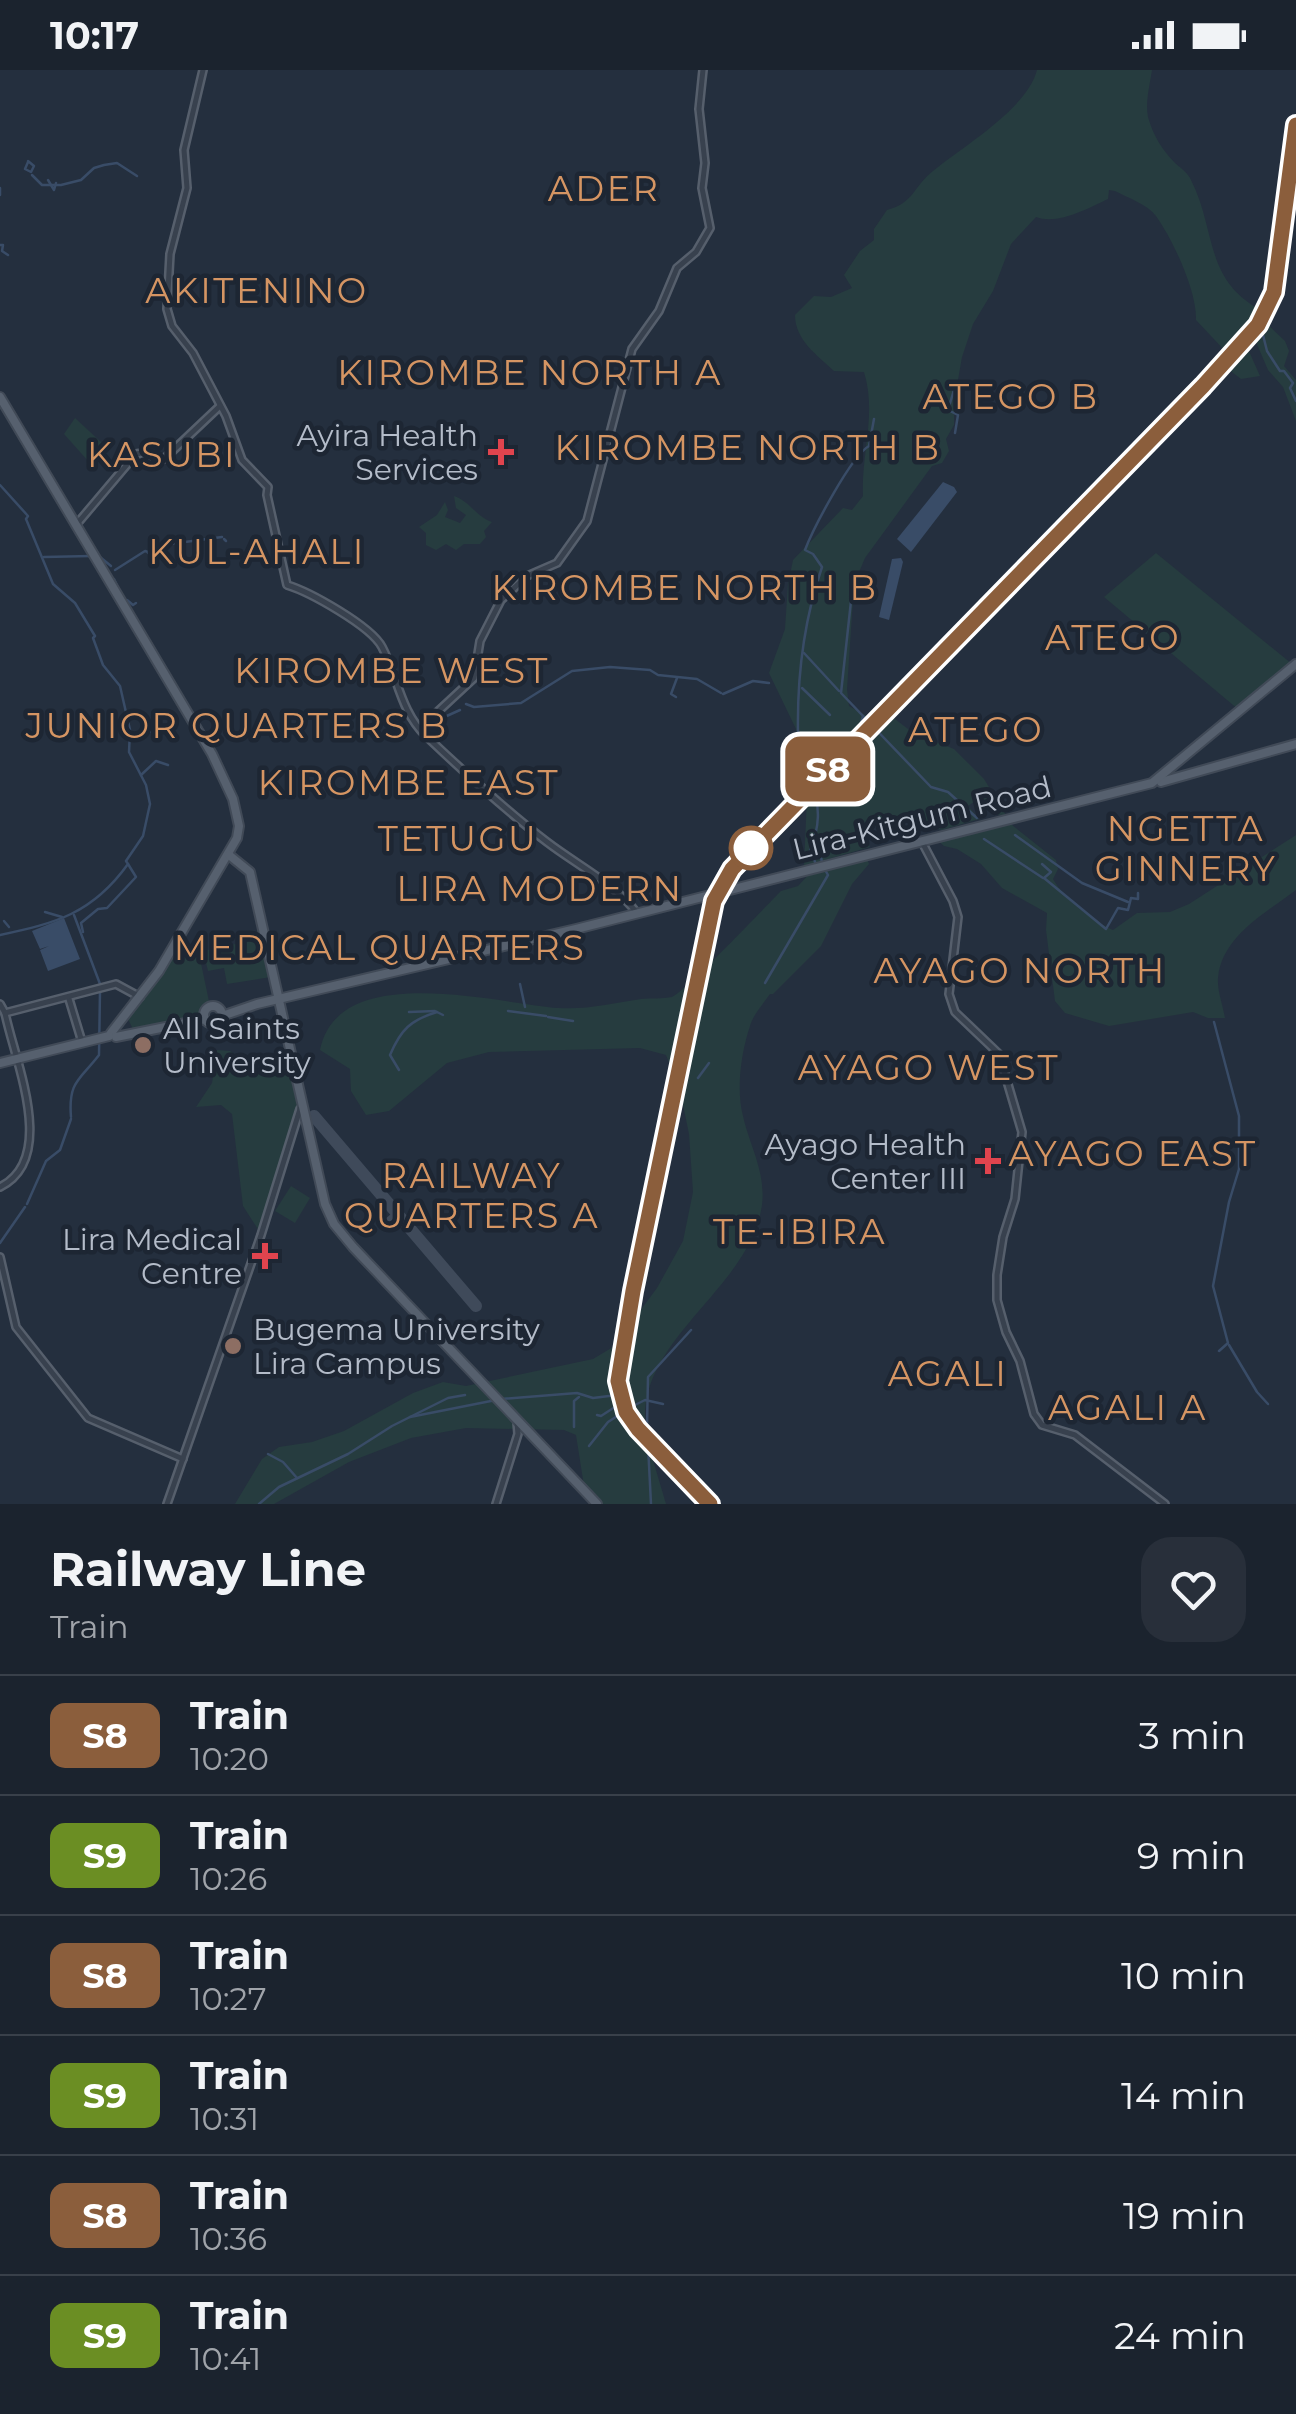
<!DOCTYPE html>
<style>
:root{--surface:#1b232e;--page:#282f3a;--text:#f1f3f6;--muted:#a0a4aa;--line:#39404a}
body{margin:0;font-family:Montserrat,sans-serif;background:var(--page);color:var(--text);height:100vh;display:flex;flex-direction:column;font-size:38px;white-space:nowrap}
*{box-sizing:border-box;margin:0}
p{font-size:32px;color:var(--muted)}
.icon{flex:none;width:55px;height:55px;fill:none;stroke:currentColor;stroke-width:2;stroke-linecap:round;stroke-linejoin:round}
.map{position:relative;height:1434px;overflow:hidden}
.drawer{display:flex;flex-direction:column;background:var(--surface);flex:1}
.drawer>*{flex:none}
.badge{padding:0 20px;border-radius:15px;font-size:35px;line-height:65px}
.map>.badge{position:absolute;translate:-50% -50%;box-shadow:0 0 0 5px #fff}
.round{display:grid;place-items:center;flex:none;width:105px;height:105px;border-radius:30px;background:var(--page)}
.headline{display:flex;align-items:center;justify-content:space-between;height:170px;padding:0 50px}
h1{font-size:48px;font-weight:700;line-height:75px}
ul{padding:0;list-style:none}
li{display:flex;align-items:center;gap:30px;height:120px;padding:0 50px;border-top:2px solid var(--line)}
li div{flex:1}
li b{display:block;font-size:38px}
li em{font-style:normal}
li .badge{min-width:110px;font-weight:700;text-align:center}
.status{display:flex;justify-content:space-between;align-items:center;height:70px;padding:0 50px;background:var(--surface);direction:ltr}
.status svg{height:28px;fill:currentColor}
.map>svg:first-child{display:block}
.green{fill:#263c3f}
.water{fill:#394c67}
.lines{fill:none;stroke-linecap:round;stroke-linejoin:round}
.stream{stroke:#394c67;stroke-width:2.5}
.taxiway{stroke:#3f4a5a;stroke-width:5}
.runway{stroke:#3f4a5a;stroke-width:12}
.minor-casing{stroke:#565f6c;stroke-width:10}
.major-casing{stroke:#414a57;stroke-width:12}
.minor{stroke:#38414e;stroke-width:5}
.major{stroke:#56606e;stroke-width:8}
.rail{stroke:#5a6575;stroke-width:2.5;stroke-dasharray:10 10;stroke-linecap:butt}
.line-casing{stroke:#fff;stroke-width:22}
.line{stroke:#8b5e3c;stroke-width:15}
.health-dot{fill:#e0444e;stroke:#1d2633;stroke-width:4}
.stop-dot{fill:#fff;stroke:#8b5e3c;stroke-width:5}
.education-dot{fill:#8d6e63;stroke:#1d2633;stroke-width:4}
.labels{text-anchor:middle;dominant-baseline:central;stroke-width:9;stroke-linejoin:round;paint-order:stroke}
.poi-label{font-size:30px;fill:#b4bcc9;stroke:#1d2633;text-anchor:end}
.street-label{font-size:30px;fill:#b4bcc9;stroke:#1d2633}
.quarter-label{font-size:35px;letter-spacing:2.5px;fill:#d59563;stroke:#1d2633}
</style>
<div class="status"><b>10:17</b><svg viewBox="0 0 49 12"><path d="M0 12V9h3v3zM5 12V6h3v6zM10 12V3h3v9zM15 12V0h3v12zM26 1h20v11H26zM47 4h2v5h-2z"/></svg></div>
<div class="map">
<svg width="1296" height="1434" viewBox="0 0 1296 1434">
<rect width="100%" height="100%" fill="#242f3e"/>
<g class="green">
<path d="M1037 0H1152C1150 14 1145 33 1148 47 1153 65 1162 80 1175 93 1182 99 1188 103 1191 110 1216 159 1204 207 1257 238L1256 249 1227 283 1196 250C1197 221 1173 170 1156 146 1147 134 1128 128 1115 121L1109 120 1108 129C1087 139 1058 155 1036 147L1011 174 993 221 973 254 962 287 954 333V355L946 369 949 381 942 393 932 396 865 488 854 514 847 619 849 636 867 646 878 643 804 719 796 659 769 603 785 559 788 514 793 490 843 438 852 440 863 426C861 383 877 344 864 302L834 301C817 285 795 270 795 245L814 226 831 227 852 218 844 205 860 181 874 170V159L887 140C914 133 913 117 933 101 963 76 1027 39 1037 0Z"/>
<polygon points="1264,251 1285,271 1289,281 1284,296 1296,310 1296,351 1283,317 1268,300 1256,272 1250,273 1248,279 1260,306 1241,309 1224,296"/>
<polygon points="75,348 102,373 89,392 64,364"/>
<path d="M454 426C471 432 475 446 492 452L484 461 486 467 480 474H464L456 480 446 474 436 480 426 475V463L419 457 437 445 445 432 448 440 445 447 460 453 466 445 456 438Z"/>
<polygon points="1156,483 1292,594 1239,640 1104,527"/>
<path d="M887 643 912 662 954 679 984 709 1006 745H999L978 729 968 736 979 749 942 760C931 756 920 750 907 751 894 752 884 758 871 757L867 772 870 777 804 796 807 727Z"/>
<path d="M1007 751 1056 790 1058 799 1053 809C1064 829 1093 851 1113 860L1137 843 1170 842 1189 834 1296 765V820C1266 843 1222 866 1218 908 1217 920 1223 936 1225 948H1208L1193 942 1109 956 1065 943 1055 931 1046 860 1047 843 1002 818 981 794 957 779 944 776 936 769Z"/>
<path d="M867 788 869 794 852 814 821 876 773 924H770C763 934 753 945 750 956 741 983 736 1019 743 1046 750 1077 766 1102 762 1135 751 1215 646 1265 645 1345 645 1370 659 1408 666 1434H598L584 1416 576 1365 564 1360 466 1358 411 1368 349 1392 274 1434H235L262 1389 279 1377 312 1372 344 1361 413 1323 443 1312 466 1316 593 1289 613 1277 657 1218 683 1171 693 1122 689 1064 680 1020 666 985 640 978 489 982 447 993 389 1041 366 1045 351 1021 350 999 320 980C338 890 495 933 558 938 587 940 613 933 641 929 651 928 662 929 672 927 684 923 765 837 781 821L798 816 811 802Z"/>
<polygon points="263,868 271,907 227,914 224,898 208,901 203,881"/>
<polygon points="198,879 210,936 204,946 135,963 126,945 167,887"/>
<polygon points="217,980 230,981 269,1005 291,1000 300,1043 261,1164 243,1136 232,1044 221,1035 196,1037 212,1013"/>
<polygon points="291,1116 310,1128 295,1153 275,1141"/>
</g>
<g class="water">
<polygon points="943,412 954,417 957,422 911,482 897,469"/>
<polygon points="901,488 903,492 889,550 879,547 892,489"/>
<polygon points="64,848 80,889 48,901 40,880 49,876 40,879 32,861"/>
</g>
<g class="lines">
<g class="stream">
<polyline points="28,92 25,99 31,102 34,96 28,91"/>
<polyline points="32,105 42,115 61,115 81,110 94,98 104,95 117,93 137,106"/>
<polyline points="48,110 54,120 56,113"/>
<polyline points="0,118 0,125"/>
<polyline points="0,175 3,175 2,181 8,185"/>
<polyline points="1263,265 1267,281 1280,301 1284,301 1293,313 1290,318 1296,331"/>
<polyline points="955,363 958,345 948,340 956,313"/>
<path d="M0 415 28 446 26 449 53 514 75 533 95 566 93 568 103 595 120 616 130 660 129 682 146 715 150 734 143 766 126 791 128 794C92 844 56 853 0 865"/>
<polyline points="224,469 226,471"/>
<polyline points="170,474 222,467"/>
<polyline points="148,483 158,488 162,485"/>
<polyline points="44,487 91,486"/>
<polyline points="100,487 111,496"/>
<polyline points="115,500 145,481 170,489"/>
<polyline points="114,509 122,526"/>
<polyline points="852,522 841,623 931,717 948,722 977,748"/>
<polyline points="127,530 133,535 136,533"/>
<polyline points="804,583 839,621"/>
<polyline points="802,618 830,645"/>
<polyline points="723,624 753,611 769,613"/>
<polyline points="676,627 671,624 677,608"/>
<polyline points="466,634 474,637 521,633 572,601 610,597 650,600 658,605 697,609 721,623"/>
<polyline points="429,654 460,640"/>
<polyline points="131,668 157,659"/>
<path d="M801 692C803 684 798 673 798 663 797 607 804 550 822 497L813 484 805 480C813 459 851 386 869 376L874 349"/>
<polyline points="141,705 156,691 168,695"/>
<polyline points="1015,765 1082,813 1128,832"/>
<polyline points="818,766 822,793"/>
<polyline points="984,769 1043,808"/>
<path d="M816 794 810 781C819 758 822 736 810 713L858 663 863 646"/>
<polyline points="1042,794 1051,802 1044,808 1106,859 1118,838 1128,840 1131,828 1138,829 1138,823"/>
<polyline points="45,842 62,847"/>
<polyline points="74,845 100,914"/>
<polyline points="4,851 9,857"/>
<polyline points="83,862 81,853 98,839 107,838 136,807 128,794"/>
<polyline points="765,913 828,805 824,798"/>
<polyline points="520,914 525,937"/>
<polyline points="508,941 546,946"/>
<polyline points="409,942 435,941 443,945"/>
<polyline points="548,947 573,951"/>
<polyline points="1214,952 1239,1046 1239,1099 1229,1132 1213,1216 1228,1273 1219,1281"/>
<path d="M399 1000 390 985C401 959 411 950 437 942"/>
<polyline points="698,1008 709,993"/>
<path d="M71 1047C68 1011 80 1010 99 985L100 921"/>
<polyline points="27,1134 46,1091 60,1080 71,1049"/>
<polyline points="0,1173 25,1137"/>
<polyline points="1229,1275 1257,1322 1268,1334"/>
<polyline points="597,1345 601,1346 618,1335"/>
<polyline points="410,1347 501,1329 577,1323 593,1328 617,1325 623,1341 645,1330 663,1334"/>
<polyline points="574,1357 574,1331 579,1327"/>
<polyline points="589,1376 608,1352 622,1343"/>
<polyline points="268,1384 283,1392 297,1408"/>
<polyline points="259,1434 279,1417 348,1384 392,1356 448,1328 465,1325"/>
<polyline points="651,1434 648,1375 651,1369 647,1356 648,1307 691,1260"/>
</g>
<polyline class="taxiway" points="388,1150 396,1143"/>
<polyline class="runway" points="314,1046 476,1236"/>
<defs>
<g id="minor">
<path d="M203 0 184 80 187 118 170 184 167 239 172 256 193 283 226 346 242 390 268 417 267 425 287 515C310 522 371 556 382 577 398 607 400 641 426 666 464 702 505 740 547 772 577 795 614 813 637 843"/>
<polyline points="76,455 136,384 142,383 158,391 164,389 220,336"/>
<polyline points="424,663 432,647 474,608 480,571 501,530 527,506 557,493 587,451 632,279 659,241 677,198 696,182 710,158 702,118 705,93 699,39 703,0"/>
<polyline points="922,772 953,831 958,847 949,924 955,942 999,984 1022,1062 1015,1129 1003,1167 997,1205 997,1230 1006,1262 1020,1291 1034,1344 1042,1355 1075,1365 1165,1434"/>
<polyline points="69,929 82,972"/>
<polyline points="0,934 5,943"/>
<path d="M0 1117C58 1088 15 992 5 943L116 914 140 927"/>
<polyline points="0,1187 16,1257 88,1348 183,1389"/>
<polyline points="167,1434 261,1165 300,1039 303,1037"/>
<polyline points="496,1434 518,1364 517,1352"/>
</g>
<g id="major">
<polyline points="0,327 212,684 233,729 239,756 237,768 159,901 111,963"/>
<polyline points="1161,712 1296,674"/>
<polyline points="229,785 250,802 325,1134 334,1154 353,1177 597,1434"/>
<circle cx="213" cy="945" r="9"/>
<polyline points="222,946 257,934 576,859 1152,713 1296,594"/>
<polyline points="116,967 205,949"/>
<polyline points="0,993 109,966"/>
</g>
</defs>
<use href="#minor" class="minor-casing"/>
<use href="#major" class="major-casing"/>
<use href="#minor" class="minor"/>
<use href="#major" class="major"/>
<g class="rail">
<polyline points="726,807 1203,316 1258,255 1274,222 1296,56"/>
<path d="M710 1434C683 1406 633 1367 621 1330 608 1287 650 1153 659 1104 677 1016 692 928 710 841L726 807 732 804"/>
</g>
</g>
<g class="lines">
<defs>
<polyline id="line" points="710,1434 638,1359 626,1342 618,1311 633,1221 714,831 732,799 1203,316 1258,255 1274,222 1296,55"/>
</defs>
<use href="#line" class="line-casing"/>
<use href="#line" class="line"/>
</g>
<g class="health-dot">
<path d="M496 367h10v10h10v10h-10v10h-10v-10h-10v-10h10z"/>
<path d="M983 1076h10v10h10v10h-10v10h-10v-10h-10v-10h10z"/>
<path d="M260 1171h10v10h10v10h-10v10h-10v-10h-10v-10h10z"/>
</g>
<circle class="stop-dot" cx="751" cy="778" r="20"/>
<g class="education-dot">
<circle cx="143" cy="975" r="10"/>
<circle cx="233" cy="1276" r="10"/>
</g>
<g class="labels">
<g class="poi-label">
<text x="478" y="365">Ayira Health<tspan x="478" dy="34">Services</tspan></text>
<text x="163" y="958" text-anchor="start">All Saints<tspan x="163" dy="34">University</tspan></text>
<text x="966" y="1074">Ayago Health<tspan x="966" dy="34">Center III</tspan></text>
<text x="242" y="1169">Lira Medical<tspan x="242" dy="34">Centre</tspan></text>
<text x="253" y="1259" text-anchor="start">Bugema University<tspan x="253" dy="34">Lira Campus</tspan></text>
</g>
<g class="street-label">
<text transform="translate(922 748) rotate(-14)">Lira-Kitgum Road</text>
</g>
<g class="quarter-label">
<text x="604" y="118">ADER</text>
<text x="257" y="220">AKITENINO</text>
<text x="530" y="302">KIROMBE NORTH A</text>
<text x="1011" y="326">ATEGO B</text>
<text x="748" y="377">KIROMBE NORTH B</text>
<text x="162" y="384">KASUBI</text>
<text x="257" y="481">KUL-AHALI</text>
<text x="685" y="517">KIROMBE NORTH B</text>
<text x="1113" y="567">ATEGO</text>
<text x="392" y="600">KIROMBE WEST</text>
<text x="237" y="655">JUNIOR QUARTERS B</text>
<text x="976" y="659">ATEGO</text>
<text x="409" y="712">KIROMBE EAST</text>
<text x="1186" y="758">NGETTA<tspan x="1186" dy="40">GINNERY</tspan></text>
<text x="458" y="768">TETUGU</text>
<text x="540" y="818">LIRA MODERN</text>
<text x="380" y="877">MEDICAL QUARTERS</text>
<text x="1020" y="900">AYAGO NORTH</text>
<text x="929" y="997">AYAGO WEST</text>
<text x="1133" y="1083">AYAGO EAST</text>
<text x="472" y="1105">RAILWAY<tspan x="472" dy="40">QUARTERS A</tspan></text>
<text x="800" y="1161">TE-IBIRA</text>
<text x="948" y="1303">AGALI</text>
<text x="1128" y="1337">AGALI A</text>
</g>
</g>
</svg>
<b class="badge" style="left:828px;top:699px;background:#8b5e3c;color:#fff">S8</b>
</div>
<section class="drawer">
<div class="headline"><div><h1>Railway Line</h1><p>Train</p></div><a class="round"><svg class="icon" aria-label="heart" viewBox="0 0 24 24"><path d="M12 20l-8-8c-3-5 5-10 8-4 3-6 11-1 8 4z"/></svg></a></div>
<ul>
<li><span class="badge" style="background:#8b5e3c;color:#fff">S8</span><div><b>Train</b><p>10:20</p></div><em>3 min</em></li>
<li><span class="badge" style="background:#6b8e23;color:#fff">S9</span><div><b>Train</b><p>10:26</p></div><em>9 min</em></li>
<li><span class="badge" style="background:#8b5e3c;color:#fff">S8</span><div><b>Train</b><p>10:27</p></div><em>10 min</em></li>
<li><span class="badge" style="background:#6b8e23;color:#fff">S9</span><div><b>Train</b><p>10:31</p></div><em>14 min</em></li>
<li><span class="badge" style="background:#8b5e3c;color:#fff">S8</span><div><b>Train</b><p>10:36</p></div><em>19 min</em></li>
<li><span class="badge" style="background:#6b8e23;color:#fff">S9</span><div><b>Train</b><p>10:41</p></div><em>24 min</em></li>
</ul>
</section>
